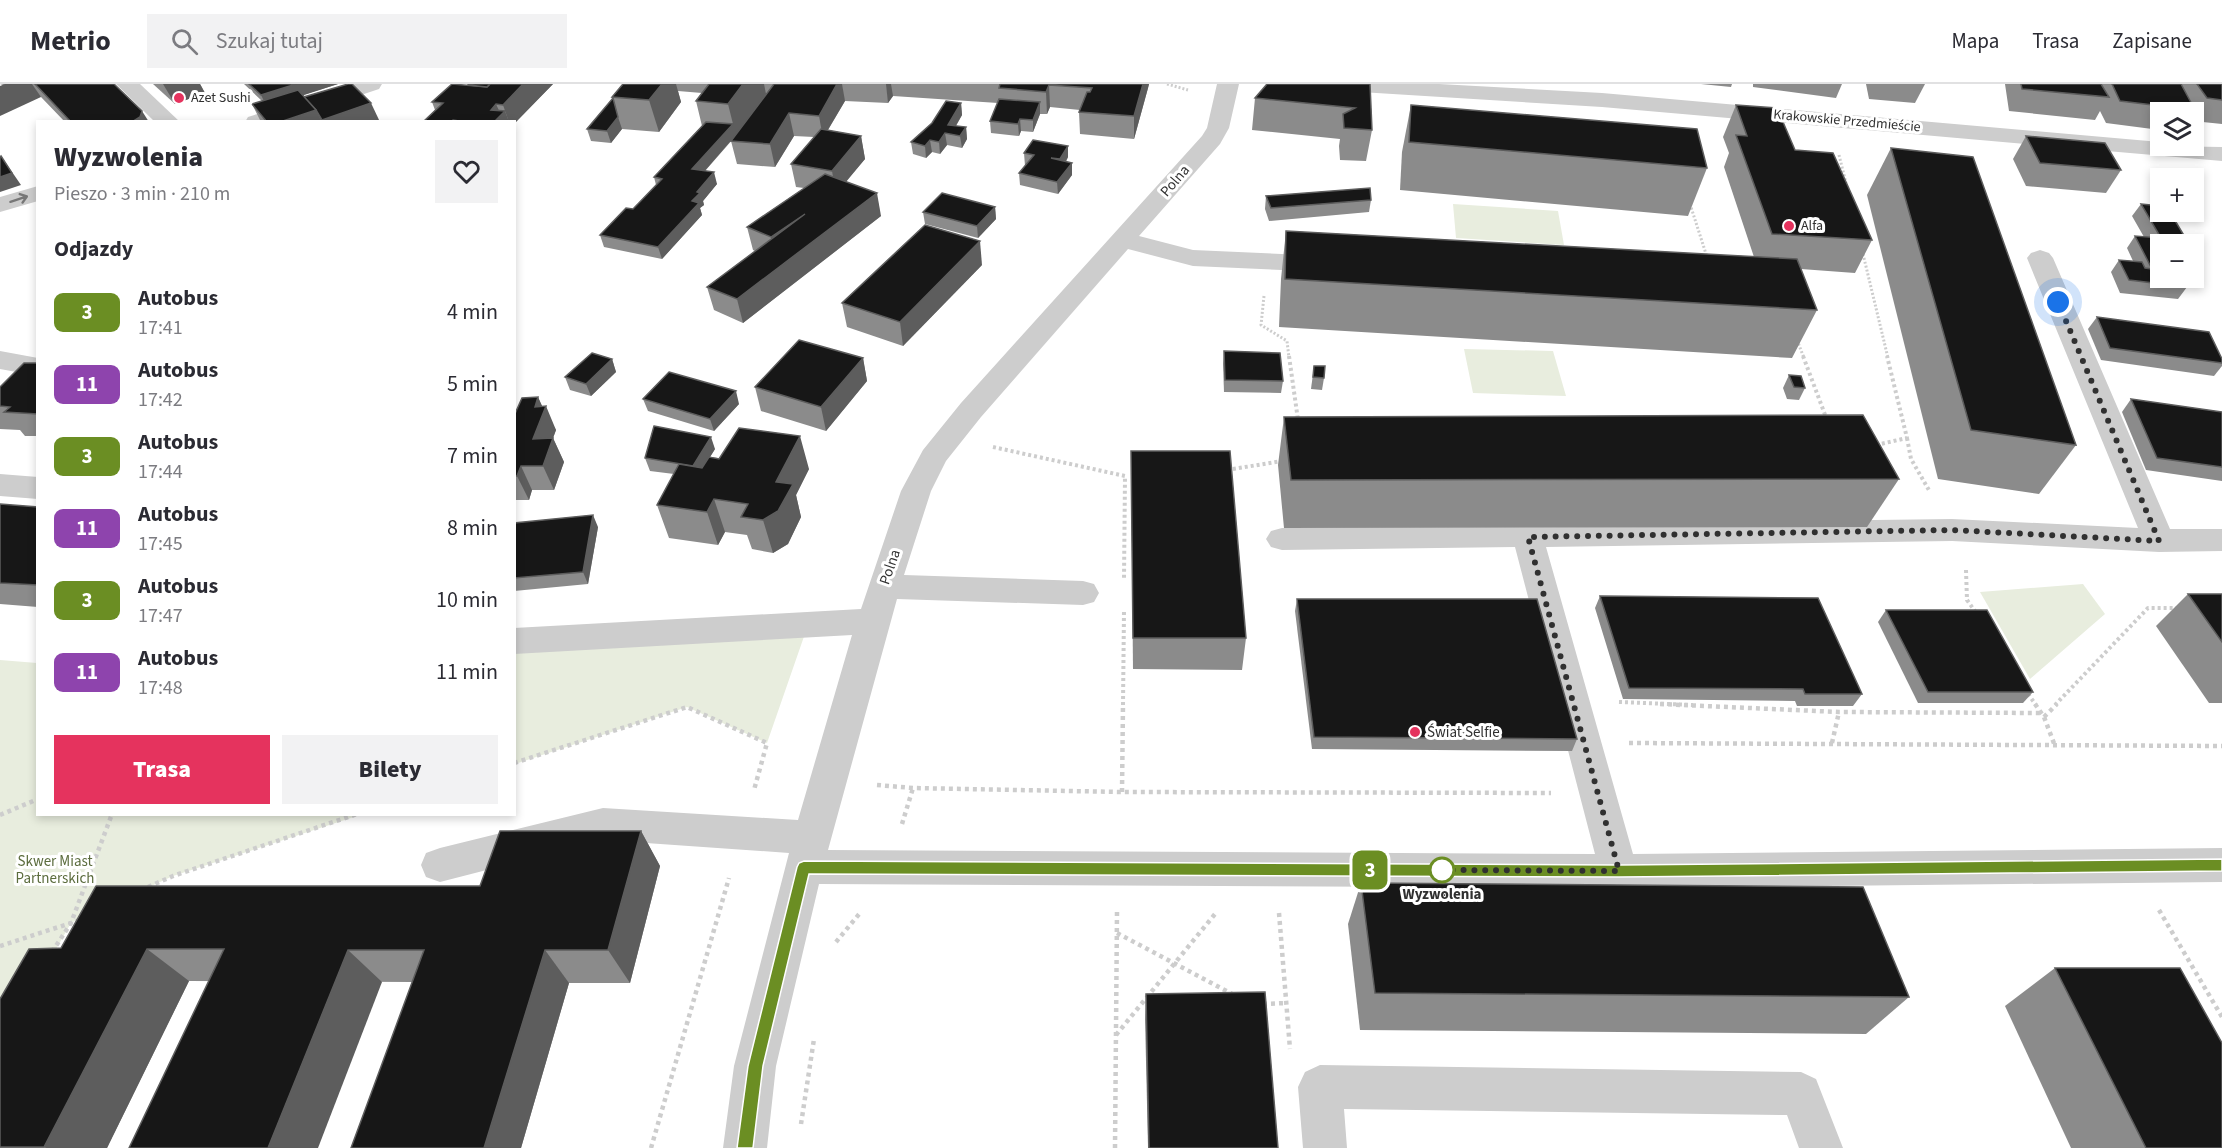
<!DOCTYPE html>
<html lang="pl">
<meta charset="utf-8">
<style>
:root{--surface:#fff;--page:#f2f2f3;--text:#2b2b33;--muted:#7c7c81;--line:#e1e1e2;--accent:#e5335e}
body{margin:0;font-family:"Source Sans 3",sans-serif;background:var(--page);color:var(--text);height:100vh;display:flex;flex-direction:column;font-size:22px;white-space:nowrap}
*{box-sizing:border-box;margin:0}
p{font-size:20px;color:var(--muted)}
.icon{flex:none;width:33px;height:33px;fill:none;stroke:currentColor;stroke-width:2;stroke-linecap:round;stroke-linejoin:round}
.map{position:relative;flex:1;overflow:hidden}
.drawer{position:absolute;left:36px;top:36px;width:480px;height:696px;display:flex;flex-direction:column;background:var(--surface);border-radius:0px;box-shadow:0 3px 9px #0003}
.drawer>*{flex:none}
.badge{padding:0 12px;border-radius:9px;font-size:21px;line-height:39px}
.buttons{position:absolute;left:2150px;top:18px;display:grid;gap:12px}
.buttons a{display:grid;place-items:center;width:54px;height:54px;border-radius:0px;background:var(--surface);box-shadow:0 3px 9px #0003;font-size:30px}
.you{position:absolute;width:30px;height:30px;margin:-15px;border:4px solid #fff;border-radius:50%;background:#1a73e8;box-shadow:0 0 0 9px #1a73e833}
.map>.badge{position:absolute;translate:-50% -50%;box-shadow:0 0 0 3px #fff}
h2{padding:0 18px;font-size:22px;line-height:54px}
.round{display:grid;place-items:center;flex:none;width:63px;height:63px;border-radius:0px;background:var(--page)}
.summary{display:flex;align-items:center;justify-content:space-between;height:102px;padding:0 18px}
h1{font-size:28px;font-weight:800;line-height:45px}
.cta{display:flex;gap:12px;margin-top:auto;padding:12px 18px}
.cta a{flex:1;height:69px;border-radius:0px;background:var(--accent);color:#fff;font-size:24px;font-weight:800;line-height:69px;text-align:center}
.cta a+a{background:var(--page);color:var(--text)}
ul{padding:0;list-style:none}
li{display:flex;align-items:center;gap:18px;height:72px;padding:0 18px}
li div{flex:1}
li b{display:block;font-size:22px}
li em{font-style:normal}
li .badge{min-width:66px;font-weight:700;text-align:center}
header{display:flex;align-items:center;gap:36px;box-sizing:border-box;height:84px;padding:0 30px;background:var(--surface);border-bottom:2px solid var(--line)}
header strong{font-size:28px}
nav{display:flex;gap:33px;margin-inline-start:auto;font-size:21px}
.search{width:420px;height:54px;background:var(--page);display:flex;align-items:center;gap:15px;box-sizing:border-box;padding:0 21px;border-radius:0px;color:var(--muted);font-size:22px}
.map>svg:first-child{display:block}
.green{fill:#e8edde}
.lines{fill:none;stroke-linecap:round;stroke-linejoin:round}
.path-far2{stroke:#cdcdcd;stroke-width:3;stroke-dasharray:2 2;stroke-linecap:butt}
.path-far1{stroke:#cdcdcd;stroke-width:4;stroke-dasharray:3 3;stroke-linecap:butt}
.path{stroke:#cdcdcd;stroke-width:4.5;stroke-dasharray:4 4;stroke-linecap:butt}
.minor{fill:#cdcdcd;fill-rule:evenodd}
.wall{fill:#8b8b8b}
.shaded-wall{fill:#5d5d5d}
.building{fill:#171717;stroke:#5d5d5d;stroke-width:1.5}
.oneway{stroke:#777}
.line{fill:#6b8e23;stroke:#fff;stroke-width:1.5}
.walk{stroke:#303030;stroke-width:6;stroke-dasharray:0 10.8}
.poi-dot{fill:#e5335e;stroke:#fff;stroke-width:2}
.stop-dot{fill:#fff;stroke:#6b8e23;stroke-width:3}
.labels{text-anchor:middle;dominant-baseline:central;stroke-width:6;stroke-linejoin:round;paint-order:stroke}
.far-poi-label{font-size:14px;fill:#303030;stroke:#fff;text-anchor:start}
.far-street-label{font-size:14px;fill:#303030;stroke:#fff}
.street-label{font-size:15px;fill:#303030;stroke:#fff}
.poi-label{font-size:15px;fill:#303030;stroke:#fff;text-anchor:start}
.park-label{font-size:15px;fill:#5b6c3d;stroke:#fff}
.stop-label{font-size:15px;font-weight:bold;fill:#303030;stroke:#fff}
</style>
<header>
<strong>Metrio</strong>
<div class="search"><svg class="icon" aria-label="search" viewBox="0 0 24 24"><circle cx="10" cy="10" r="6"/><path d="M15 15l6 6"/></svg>Szukaj tutaj</div>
<nav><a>Mapa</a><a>Trasa</a><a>Zapisane</a></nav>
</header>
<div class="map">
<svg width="2222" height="1064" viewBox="0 0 2222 1064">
<rect width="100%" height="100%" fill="#fff"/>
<g class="green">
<polygon points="1453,120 1558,127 1564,161 1456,154"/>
<polygon points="1464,265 1553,267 1566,312 1473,309"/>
<polygon points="2083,500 2105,530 2030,595 1980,508"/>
<polygon points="808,541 767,659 687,623 515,680 515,557"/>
<polygon points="0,576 37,579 38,730 360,731 173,792 71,839 0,963"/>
</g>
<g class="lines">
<g class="path-far2">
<polyline points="1167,0 1188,6"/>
<polyline points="1839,71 1846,99"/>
<polyline points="1690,120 1707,173"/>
<polyline points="1863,170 1888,274"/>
<polyline points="1264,212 1261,241 1287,257 1289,274"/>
<polyline points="1797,256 1804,274"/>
</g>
<g class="path-far1">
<polyline points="1289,272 1298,336"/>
<polyline points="1803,272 1827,336"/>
<polyline points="1907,354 1911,375 1930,408"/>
<polyline points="1876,361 1907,354 1887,272"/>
<polyline points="993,363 1125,392 1124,495"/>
<polyline points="1227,386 1282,377"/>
<polyline points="1966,486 1967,516 1977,530"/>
<polyline points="2028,610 2036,621"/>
<polyline points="1619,618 1693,621"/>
<polyline points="1123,621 1124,526"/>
<polyline points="2055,621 2148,524 2179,524"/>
</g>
<g class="path">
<polyline points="1660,620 1839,628 2040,629"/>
<polyline points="2035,620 2044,633 2055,662"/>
<polyline points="2044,633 2057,620"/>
<polyline points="1629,659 2222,662"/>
<polyline points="1832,659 1839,628"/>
<polyline points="514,679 687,623 767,659 754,706"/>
<polyline points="877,701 913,704 1122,708 1551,709"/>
<polyline points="1122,708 1123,620"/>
<polyline points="0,731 38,715"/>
<polyline points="902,740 913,704"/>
<polyline points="148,803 173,792 357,730"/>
<polyline points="2159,826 2222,933"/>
<polyline points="1279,829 1290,965"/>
<polyline points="1117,849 1234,911"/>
<polyline points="836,858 860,829"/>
<polyline points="0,862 71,839 112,730"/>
<polyline points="52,868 71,839 79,836"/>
<polyline points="1263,920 1286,919"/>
<polyline points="1116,951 1215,830"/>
<polyline points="801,1040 814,955"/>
<polyline points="651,1064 729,794"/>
<polyline points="1115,1064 1117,828"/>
</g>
<g class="minor">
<polygon points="116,0 140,0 180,38 155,38"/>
<polygon points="350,0 382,0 379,5 280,38 245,38 248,33"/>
<polygon points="1217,0 1239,0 1229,44 1220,60 1139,152 1193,166 1327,172 1336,175 1340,180 1336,185 1327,188 1193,182 1128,165 981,333 946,377 931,407 904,491 1083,497 1094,500 1099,509 1094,518 1083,521 897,515 828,766 1595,770 1515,463 1282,466 1271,463 1266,455 1271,447 1282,444 1952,435 2138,444 2027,174 2031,169 2040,166 2049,169 2053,174 2170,445 2222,445 2222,467 2159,468 1952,457 1546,463 1633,770 2222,764 2222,798 1619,804 819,800 776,982 767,1064 723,1064 734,982 789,769 603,756 440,798 426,793 421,781 426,769 440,764 603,724 798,736 852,551 514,570 514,544 861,525 901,407 923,366 961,319 1202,52 1207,44"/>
<polygon points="1317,0 1439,0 1602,9 2160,58 2160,62 2222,63 2222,77 1602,23 1328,6 1320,5"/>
<polygon points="38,102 38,117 0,128 0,113"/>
<polygon points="0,267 38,274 38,292 0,285"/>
<polygon points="0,390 38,393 38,415 0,412"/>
<polygon points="1320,981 1801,988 1816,995 1843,1064 1799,1064 1787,1031 1344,1025 1347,1064 1303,1064 1298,1003 1305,988"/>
</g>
</g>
<g class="wall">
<polygon points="0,0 114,0 149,38 65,38 41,13"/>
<polygon points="153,0 200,0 205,9 175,20"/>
<polygon points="244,0 338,0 303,11 304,13 380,38 261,38 252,20 262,17"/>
<polygon points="469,0 553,0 514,40 514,38 423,38 435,26 432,18"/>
<polygon points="622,0 1149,0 1148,4 1134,55 1080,50 1079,28 1080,26 1050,23 1047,30 1040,30 1033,48 1021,47 1019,52 991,49 990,37 998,19 893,12 888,19 845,17 828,46 861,52 865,75 846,97 881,132 743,239 714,226 707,203 755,167 753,166 747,143 804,104 796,103 791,80 814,53 794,52 775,83 737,80 731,57 733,55 705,87 717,100 703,117 704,121 700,124 702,131 662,175 604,163 600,151 633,125 656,101 654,93 702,42 696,17 702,9 678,7 681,18 659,48 622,45 611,59 591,57 587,45 613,14 612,13 623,0"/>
<polygon points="1370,0 1372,46 1366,77 1340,76 1339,62 1340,55 1252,46 1255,14"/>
<polygon points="1701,0 1732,0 1731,3"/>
<polygon points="1753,0 1842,0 1836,14 1753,3"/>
<polygon points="1866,0 1925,0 1915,19 1869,15"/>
<polygon points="2005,0 2222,0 2222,40 2193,37 2193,28 2160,28 2160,46 2106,39 2100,27 2095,36 2009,27"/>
<polygon points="961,19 962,31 956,42 966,43 967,55 962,64 947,61 940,70 932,68 926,74 913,70 911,58"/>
<polygon points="1411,21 1707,84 1688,132 1400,106 1402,68"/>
<polygon points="1736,21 1795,66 1872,156 1855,189 1801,185 1817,226 1792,274 1279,243 1281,195 1286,147 1754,173 1724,83 1729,69 1723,53"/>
<polygon points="2026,52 2121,86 2106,109 2026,102 2013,75"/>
<polygon points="1068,62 1068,73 1066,78 1072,91 1058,110 1020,101 1019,89 1025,82 1024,69"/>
<polygon points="1891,64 2076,361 2039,410 1938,395 1867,111"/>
<polygon points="1266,112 1371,116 1369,128 1269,137 1265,125"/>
<polygon points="2141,120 2189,160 2160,160 2187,203 2178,215 2120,209 2111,188 2119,176 2133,177 2127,164 2135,152 2144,153 2132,132"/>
<polygon points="995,123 996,135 978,154 925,140 923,128"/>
<polygon points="982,181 903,262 847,243 842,219"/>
<polygon points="2097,233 2222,275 2222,282 2214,292 2101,276 2088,245"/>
<polygon points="1224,267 1283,297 1281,309 1224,308 1223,280"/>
<polygon points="863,274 867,297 826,347 761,327 755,303"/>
<polygon points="612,275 616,288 591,312 570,306 565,293"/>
<polygon points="38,279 38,352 25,352 20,346 0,345 0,303"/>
<polygon points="1314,282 1324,294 1322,306 1311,305"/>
<polygon points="1789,291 1805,304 1799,316 1787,315 1783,304"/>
<polygon points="538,313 542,323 556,346 553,354 564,378 554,406 532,406 529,416 514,416 514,332"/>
<polygon points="643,315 739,320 714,347 648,327"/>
<polygon points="2131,315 2222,328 2222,397 2146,386 2122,328"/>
<polygon points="1284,333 1899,395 1867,443 1284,444 1278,381"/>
<polygon points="715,365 710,373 809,385 796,411 801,433 788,460 773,469 752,465 747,451 725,448 718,461 669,454 657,421 674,390 650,387 645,374"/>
<polygon points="1131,367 1246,554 1242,586 1133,585"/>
<polygon points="0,420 38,423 38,523 0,520"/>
<polygon points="514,439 598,443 588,500 514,507"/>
<polygon points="2188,510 2222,510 2222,619 2209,619 2156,542"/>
<polygon points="1600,512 1862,610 1853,622 1797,622 1795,617 1623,615 1595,524"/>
<polygon points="1297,515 1577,655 1572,667 1312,665 1295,527"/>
<polygon points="1886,526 2033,608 2023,619 1918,619 1878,538"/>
<polygon points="641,747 660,782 630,899 569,899 521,1064 351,1064 413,898 189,897 107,1064 0,1064 0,915 61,864 480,802"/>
<polygon points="1361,799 1909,913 1866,950 1360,946 1348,840"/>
<polygon points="2055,884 2222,1064 2071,1064 2005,922"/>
<polygon points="1146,910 1278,1064 1148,1064 1145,935"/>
</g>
<g class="shaded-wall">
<polygon points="5,0 32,0 41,13 0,32 0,2"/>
<polygon points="163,0 200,0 205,9 175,20"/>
<polygon points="296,0 338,0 267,23 261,11"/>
<polygon points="523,0 553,0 514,40 514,38 509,38 503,21"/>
<polygon points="662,0 676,0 681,18 659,48 649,16"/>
<polygon points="743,0 764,0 766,10 735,52 696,97 692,85 733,40 728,20"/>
<polygon points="837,0 842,0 845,17 823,54 819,32"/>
<polygon points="886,0 891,0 893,12 888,19"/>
<polygon points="1143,0 1149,0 1148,4 1134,55 1134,32"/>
<polygon points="1049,1 1050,23 1047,30 1046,8"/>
<polygon points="1040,18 1040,30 1033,48 1033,36"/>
<polygon points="371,19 380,38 323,38 322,36"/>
<polygon points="961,19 962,31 951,50 948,41"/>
<polygon points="496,20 501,31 505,27 509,38 494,38 491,26"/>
<polygon points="316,26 322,38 280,38"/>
<polygon points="142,27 149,38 132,38"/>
<polygon points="789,29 794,52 775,83 770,60"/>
<polygon points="618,33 622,45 611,59 607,47"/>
<polygon points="1020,35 1021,47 1019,52 1018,40"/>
<polygon points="966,43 967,55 962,64 960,52"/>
<polygon points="945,49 947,61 940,70 939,58"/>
<polygon points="861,52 865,75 836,110 832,87"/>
<polygon points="930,56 932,68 926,74 925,62"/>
<polygon points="1068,62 1068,73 1060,87 1060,75"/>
<polygon points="1,72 21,101 0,108 0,93"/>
<polygon points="1072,79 1072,91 1058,110 1057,98"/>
<polygon points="714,88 717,100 703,117 704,121 700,124 702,131 662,175 658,163 692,117 697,108"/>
<polygon points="877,109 881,132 743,239 737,215"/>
<polygon points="995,123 996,135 978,154 977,142"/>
<polygon points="805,130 776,176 771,153"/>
<polygon points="980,157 982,181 903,262 900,238"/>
<polygon points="863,274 867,297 826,347 821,323"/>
<polygon points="612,275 616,288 591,312 586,300"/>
<polygon points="736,307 739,320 714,347 710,335"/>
<polygon points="538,313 544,326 546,322 556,346 544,378 533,355 535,323"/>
<polygon points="800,352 809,385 796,411 801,433 788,460 773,469 763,436 776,398"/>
<polygon points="711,353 715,365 697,394 693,382"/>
<polygon points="553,354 564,378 554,406 543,382"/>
<polygon points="521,382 532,406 529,416 517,392"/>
<polygon points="714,415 725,448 718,461 707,428"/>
<polygon points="593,431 598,443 588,500 583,488"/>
<polygon points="641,747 660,782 630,899 608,866"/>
<polygon points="147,865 189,897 107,1064 46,1064 44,1063"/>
<polygon points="348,866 382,898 318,1064 268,1064"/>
<polygon points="545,866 569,899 521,1064 484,1064"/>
</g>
<g class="building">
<polygon points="35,0 114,0 142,27 140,33 132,38 71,38"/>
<polygon points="249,0 296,0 261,11"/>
<polygon points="348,0 352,0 371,19 322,36 316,26 304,13"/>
<polygon points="452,0 487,3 490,0 523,0 503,21 496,20 491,26 505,27 494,38 466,38 453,36 452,38 423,38 443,19 432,18"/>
<polygon points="469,0 490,0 487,3 468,1"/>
<polygon points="623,0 662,0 649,16 612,13"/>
<polygon points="709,0 743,0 728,20 696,17"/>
<polygon points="774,0 837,0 819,32 789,29 770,60 731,57"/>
<polygon points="1000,0 1143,0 1134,32 1079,28 1087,8 1090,8 1092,4 1049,1 1046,8 999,4"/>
<polygon points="1267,0 1370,0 1372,46 1344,44 1343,30 1355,24 1255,14"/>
<polygon points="2021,0 2101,0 2109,13 2022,5"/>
<polygon points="2112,0 2181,0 2195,26 2120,17"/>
<polygon points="2197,0 2222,0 2222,16 2207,14"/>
<polygon points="298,6 316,26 280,38 267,38 252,20"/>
<polygon points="613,14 618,33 607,47 587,45"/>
<polygon points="999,15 1040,18 1033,36 1020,35 1018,40 990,37"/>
<polygon points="946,17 961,19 948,41 966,43 960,52 945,49 939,58 930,56 925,62 911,58 932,39"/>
<polygon points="1411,21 1697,45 1707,84 1409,58"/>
<polygon points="1736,21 1777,24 1795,66 1833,69 1872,156 1772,150 1736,51 1747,52"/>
<polygon points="706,38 733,40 692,85 714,88 697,108 700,109 692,117 699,119 658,163 600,151 626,124 633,125 662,95 654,93"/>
<polygon points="821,45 861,52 832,87 791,80"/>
<polygon points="2026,52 2105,59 2121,86 2040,79"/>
<polygon points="1033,56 1068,62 1060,75 1051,74 1072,79 1057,98 1019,89 1034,71 1024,69"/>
<polygon points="1891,64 1973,73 2076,361 1971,346"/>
<polygon points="1,72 12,89 0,93 0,73"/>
<polygon points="825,90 877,109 737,215 707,203 805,130 771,153 747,143"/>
<polygon points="1370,104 1371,116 1271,124 1266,112"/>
<polygon points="942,109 995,123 977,142 923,128"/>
<polygon points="2141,120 2160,122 2160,128 2170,128 2189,160 2162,158 2164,160 2160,160 2160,194 2182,194 2187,203 2129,196 2119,176 2142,178 2145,184 2152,185 2135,152 2161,154"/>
<polygon points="925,141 980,157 900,238 842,219"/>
<polygon points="1286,147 1797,175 1817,226 1285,195"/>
<polygon points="2097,233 2209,248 2222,275 2222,279 2110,264"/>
<polygon points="799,256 863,274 821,323 755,303"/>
<polygon points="1224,267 1280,269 1283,297 1225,296"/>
<polygon points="592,269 612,275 586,300 565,293"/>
<polygon points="24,279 38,279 38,330 4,328 10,323 0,322 0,303"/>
<polygon points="1314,282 1325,282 1324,294 1313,293"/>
<polygon points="669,288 736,307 710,335 643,315"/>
<polygon points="1789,291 1801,292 1805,304 1794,303"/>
<polygon points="538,313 535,323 546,322 533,355 553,354 543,382 521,382 517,392 514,392 514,332 522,314"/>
<polygon points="2131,315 2222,328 2222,383 2157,374"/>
<polygon points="1863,331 1899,395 1291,396 1284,333"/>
<polygon points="654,342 711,353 693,382 645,374"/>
<polygon points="739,344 800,352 776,398 793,400 778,427 763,436 741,433 748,420 714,415 707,428 657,421 679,380 702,384 709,373 719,375"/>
<polygon points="1131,367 1230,367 1246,554 1133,554"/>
<polygon points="0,420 38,423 38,501 0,499"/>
<polygon points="593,431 583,488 514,494 514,439"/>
<polygon points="2188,510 2222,510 2222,558"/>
<polygon points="1600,512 1818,514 1862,610 1805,610 1803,605 1629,604"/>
<polygon points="1297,515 1537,515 1577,655 1314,653"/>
<polygon points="1886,526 1987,526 2033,608 1928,608"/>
<polygon points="500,747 641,747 608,866 545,866 484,1064 351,1064 424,866 348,866 268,1064 129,1064 224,865 147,865 44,1063 0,1063 0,915 29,865 61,864 96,802 480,802"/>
<polygon points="1361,799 1863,803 1909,913 1375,909"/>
<polygon points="2055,884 2180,884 2222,959 2222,1064 2146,1064"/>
<polygon points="1265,908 1278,1064 1149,1064 1146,910"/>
</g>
<defs><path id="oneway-shaft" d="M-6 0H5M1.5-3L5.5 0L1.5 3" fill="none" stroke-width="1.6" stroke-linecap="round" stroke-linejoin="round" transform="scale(1.5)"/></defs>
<use class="oneway" href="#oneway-shaft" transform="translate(19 115) rotate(-18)"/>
<polygon class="line" points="2222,775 2222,787 1619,793 809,790 763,982 753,1064 737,1064 748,982 797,783 799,779 804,777 1619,781"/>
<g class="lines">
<polyline class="walk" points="1442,786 1619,787 1528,453 1952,446 2159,457 2058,218"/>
</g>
<g class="poi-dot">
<circle cx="179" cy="14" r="6"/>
<circle cx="1789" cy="142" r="6"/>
<circle cx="1415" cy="648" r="6"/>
</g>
<circle class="stop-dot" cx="1442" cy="786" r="12"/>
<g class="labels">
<g class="far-poi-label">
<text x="191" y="14">Azet Sushi</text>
<text x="1801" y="142">Alfa</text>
</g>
<g class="far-street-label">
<text transform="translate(1847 37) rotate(5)">Krakowskie Przedmieście</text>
</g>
<g class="street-label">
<text transform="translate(1175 97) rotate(-49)">Polna</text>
<text transform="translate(890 483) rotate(-71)">Polna</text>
</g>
<g class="poi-label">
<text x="1427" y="648">Świat Selfie</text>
</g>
<g class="park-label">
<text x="55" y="777">Skwer Miast<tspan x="55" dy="17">Partnerskich</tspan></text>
</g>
<g class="stop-label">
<text x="1442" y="810">Wyzwolenia</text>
</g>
</g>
</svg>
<div class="buttons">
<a><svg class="icon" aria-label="layers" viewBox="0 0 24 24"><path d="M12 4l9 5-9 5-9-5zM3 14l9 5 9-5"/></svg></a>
<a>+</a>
<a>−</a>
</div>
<div class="you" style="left:2058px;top:218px"></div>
<b class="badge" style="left:1370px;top:786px;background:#6b8e23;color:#fff">3</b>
<section class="drawer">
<div class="summary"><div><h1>Wyzwolenia</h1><p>Pieszo · 3 min · 210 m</p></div><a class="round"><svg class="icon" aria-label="heart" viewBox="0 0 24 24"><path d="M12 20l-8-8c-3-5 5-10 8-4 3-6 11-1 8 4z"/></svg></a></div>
<h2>Odjazdy</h2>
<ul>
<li><span class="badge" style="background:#6b8e23;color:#fff">3</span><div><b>Autobus</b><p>17:41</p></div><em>4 min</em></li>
<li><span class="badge" style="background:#8e44ad;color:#fff">11</span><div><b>Autobus</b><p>17:42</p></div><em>5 min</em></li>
<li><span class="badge" style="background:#6b8e23;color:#fff">3</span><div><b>Autobus</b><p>17:44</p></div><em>7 min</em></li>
<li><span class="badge" style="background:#8e44ad;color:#fff">11</span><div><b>Autobus</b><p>17:45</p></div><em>8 min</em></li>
<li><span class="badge" style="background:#6b8e23;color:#fff">3</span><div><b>Autobus</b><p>17:47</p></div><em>10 min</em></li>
<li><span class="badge" style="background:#8e44ad;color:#fff">11</span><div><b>Autobus</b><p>17:48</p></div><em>11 min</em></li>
</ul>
<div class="cta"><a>Trasa</a><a>Bilety</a></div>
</section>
</div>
